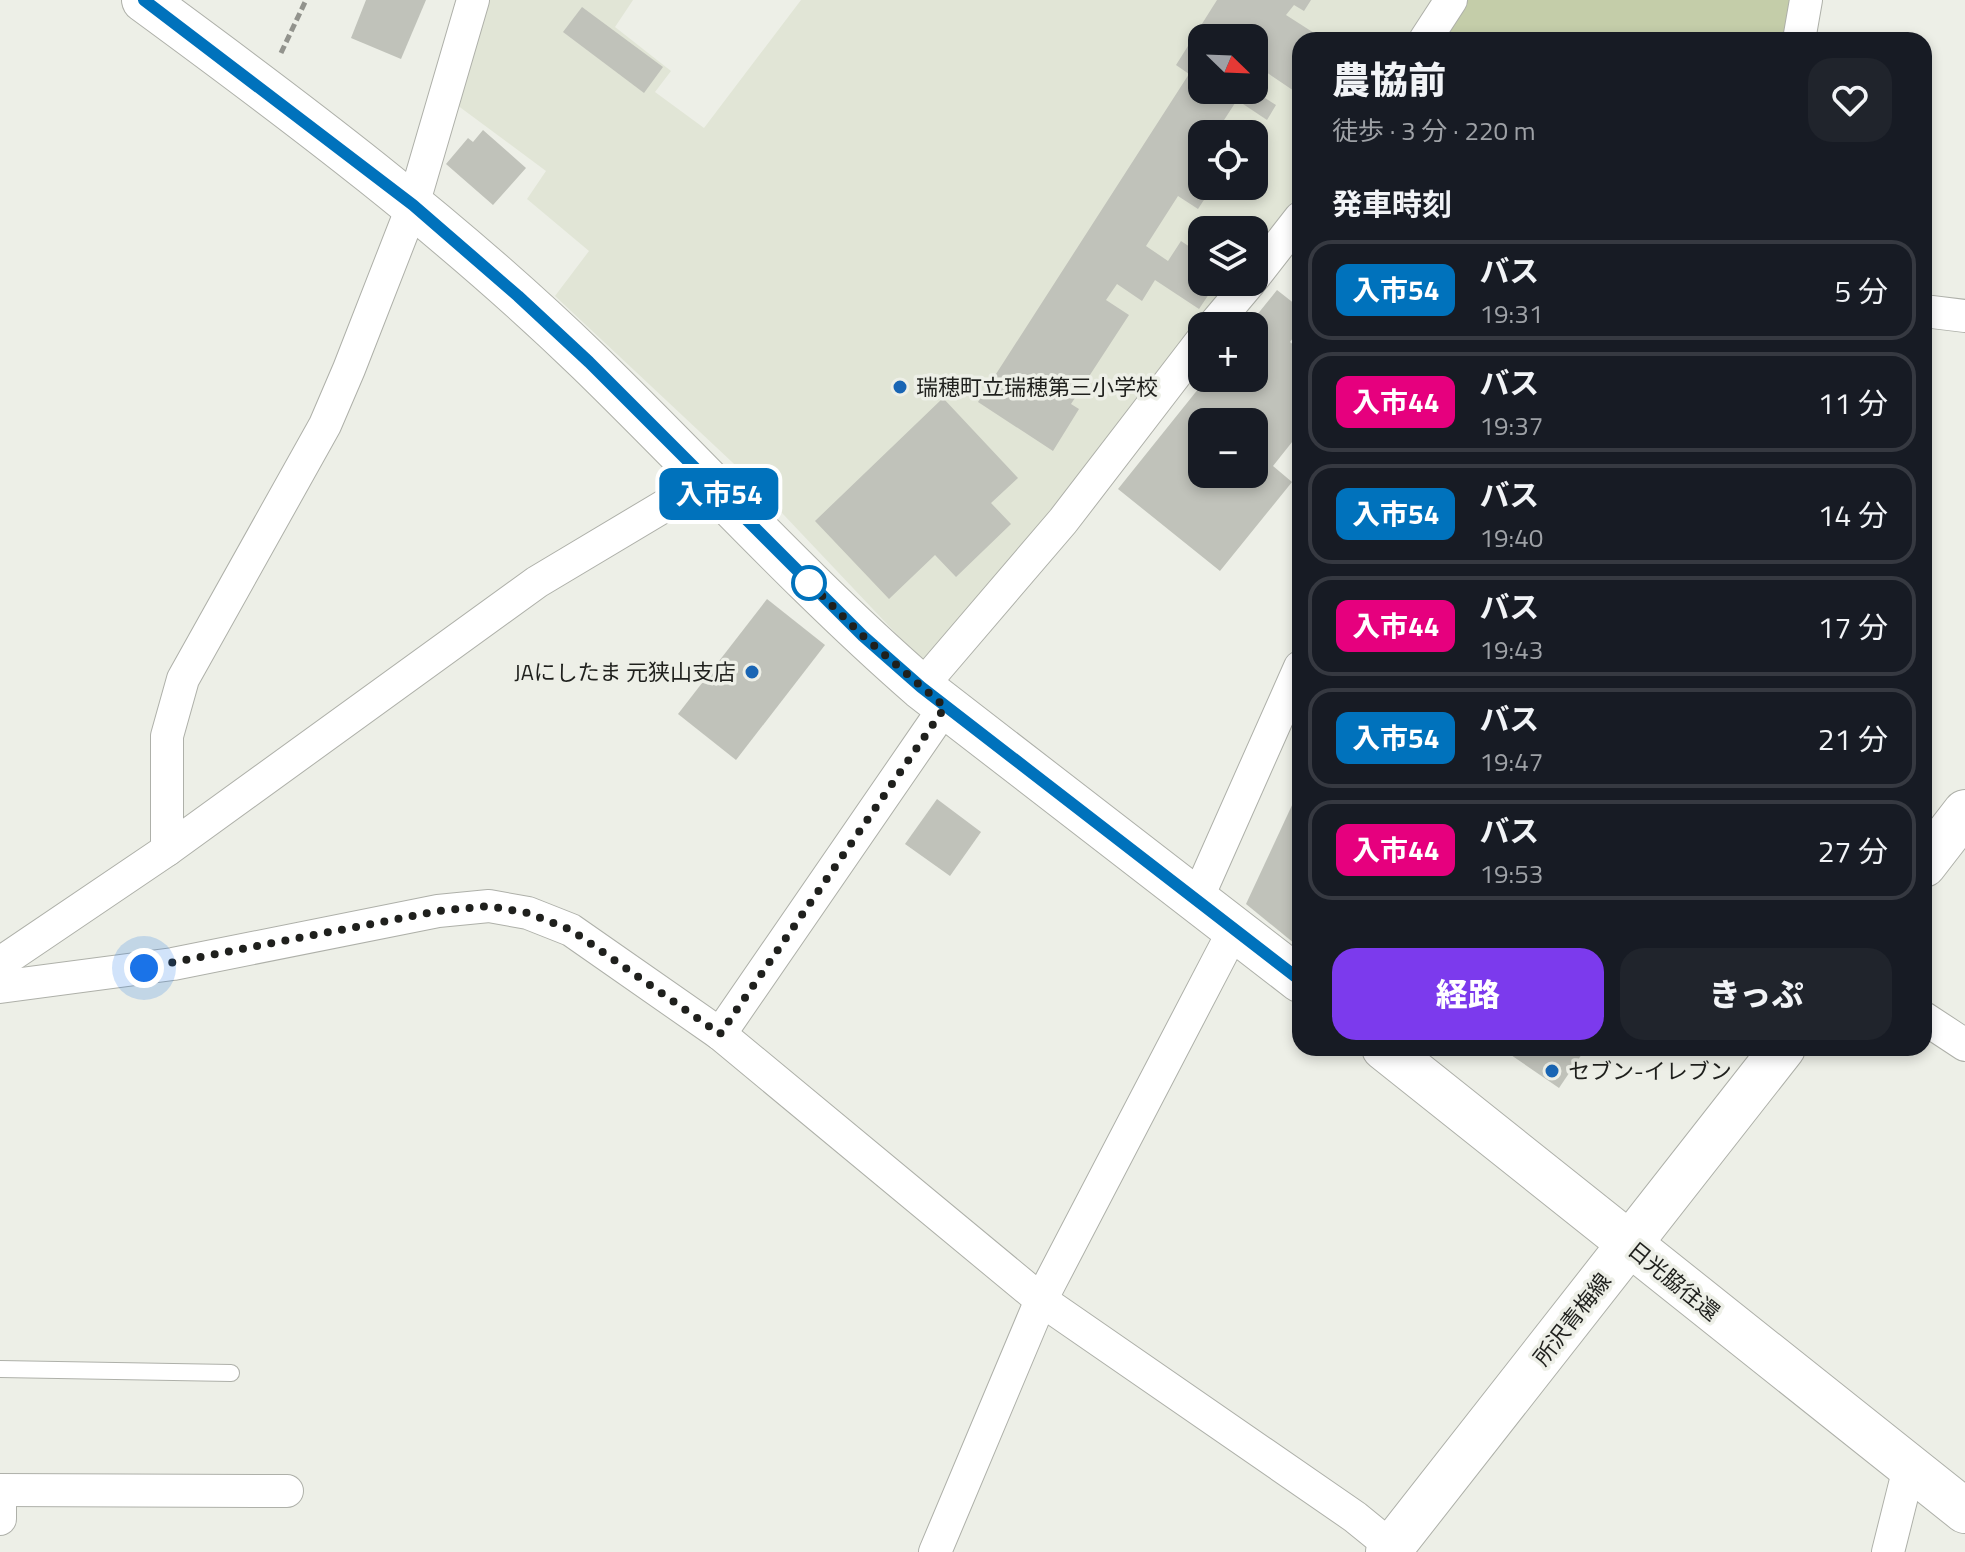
<!DOCTYPE html>
<html lang="ja">
<meta charset="utf-8">
<style>
:root{--surface:#171b24;--page:#20242c;--text:#f1f3f6;--muted:#9ea1a6;--line:#363941;--accent:#7c3aed}
body{margin:0;font-family:"Titillium Web","Noto Sans JP",sans-serif;background:var(--page);color:var(--text);height:100vh;display:flex;flex-direction:column;font-size:30px;white-space:nowrap}
*{box-sizing:border-box;margin:0}
p{font-size:26px;color:var(--muted)}
.icon{flex:none;width:44px;height:44px;fill:none;stroke:currentColor;stroke-width:2;stroke-linecap:round;stroke-linejoin:round}
.map{position:relative;flex:1;overflow:hidden}
.panel{position:absolute;left:1292px;top:32px;width:640px;height:1024px;display:flex;flex-direction:column;background:var(--surface);border-radius:24px;box-shadow:0 4px 12px #0003}
.panel>*{flex:none}
.badge{padding:0 16px;border-radius:12px;font-size:28px;line-height:52px}
.needle{width:52px;rotate:113deg}
.buttons{position:absolute;left:1188px;top:24px;display:grid;gap:16px}
.buttons a{display:grid;place-items:center;width:80px;height:80px;border-radius:16px;background:var(--surface);box-shadow:0 4px 12px #0003;font-size:40px}
.you{position:absolute;width:40px;height:40px;margin:-20px;border:6px solid #fff;border-radius:50%;background:#1a73e8;box-shadow:0 0 0 12px #1a73e833}
.map>.badge{position:absolute;translate:-50% -50%;box-shadow:0 0 0 4px #fff}
h2{padding:0 40px;font-size:30px;line-height:72px}
.round{display:grid;place-items:center;flex:none;width:84px;height:84px;border-radius:24px;background:var(--page)}
.overview{display:flex;align-items:center;justify-content:space-between;height:136px;padding:0 40px}
h1{font-size:38px;font-weight:800;line-height:60px}
.button{display:flex;gap:16px;margin-top:auto;padding:16px 40px}
.button a{flex:1;height:92px;border-radius:24px;background:var(--accent);color:#fff;font-size:32px;font-weight:800;line-height:92px;text-align:center}
.button a+a{background:var(--page);color:var(--text)}
ul{padding:0;list-style:none}
li{display:flex;align-items:center;gap:24px;height:100px;margin:0 16px 12px;padding:0 24px;border:4px solid var(--line);border-radius:24px}
li div{flex:1}
li b{display:block;font-size:30px}
li em{font-style:normal}
li .badge{min-width:88px;font-weight:700;text-align:center}
.map>svg:first-child{display:block}
.built{fill:#e1e5d6;fill-rule:evenodd}
.green{fill:#c4cda9}
.building{fill:#c0c2ba;fill-rule:evenodd}
.lines{fill:none;stroke-linecap:round;stroke-linejoin:round}
.lane-casing{stroke:#aeb0a9;stroke-width:18}
.street-casing{stroke:#aeb0a9;stroke-width:34}
.secondary-casing{stroke:#aeb0a9;stroke-width:46}
.path{stroke:#92938d;stroke-width:5;stroke-dasharray:8 4;stroke-linecap:butt}
.lane{stroke:#fff;stroke-width:16}
.street{stroke:#fff;stroke-width:32}
.secondary{stroke:#fff;stroke-width:44}
.line-casing{stroke:#fff;stroke-width:18}
.line{stroke:#0072bc;stroke-width:12}
.walk{stroke:#1f201d;stroke-width:8;stroke-dasharray:0 14.4}
.poi-dot{fill:#1965b4;stroke:#edefe7;stroke-width:3}
.stop-dot{fill:#fff;stroke:#0072bc;stroke-width:4}
.labels{text-anchor:middle;dominant-baseline:central;stroke-width:7;stroke-linejoin:round;paint-order:stroke}
.poi-label{font-size:22px;fill:#1f201d;stroke:#edefe7;text-anchor:start}
.street-label{font-size:22px;fill:#1f201d;stroke:#edefe7}
</style>
<div class="map">
<svg width="1965" height="1552" viewBox="0 0 1965 1552">
<rect width="100%" height="100%" fill="#edefe7"/>
<path class="built" d="M488 0H633L615 27 671 71 655 92 704 128 801 0H1434L1408 40H1300V192L1254 251V230H1202V282H1230L1057 505 932 658 922 661 748 477 555 296 589 251 527 199 546 171 457 105ZM1202 38H1254V90H1202ZM1202 134H1254V186H1202Z"/>
<polygon class="green" points="1467,0 1793,0 1787,40 1440,40"/>
<g class="building">
<polygon points="366,0 426,0 401,59 351,38"/>
<path d="M1217 0H1311L1304 11 1294 5 1286 15 1325 40H1300L1297 93 1266 72 1254 91 1276 105 1267 120 1237 100 1215 134H1202V186H1213L1198 209 1178 196 1146 246 1168 261 1181 241 1202 255V282H1217L1199 309 1155 280 1142 301 1117 284 1106 300 1129 315 1071 404 1079 409 1053 451 978 402 1189 74 1176 65ZM1202 38H1254V91L1202 90Z"/>
<polygon points="582,7 663,67 644,93 563,32"/>
<polygon points="483,130 526,168 493,205 446,164 468,138 473,142"/>
<path d="M1277 290 1300 308V329L1290 342 1300 350V432L1273 466 1292 482 1220 571 1118 489 1207 378H1254V326H1248ZM1202 422H1254V474H1202Z"/>
<polygon points="943,398 1018,478 991,503 1011,524 956,577 935,555 889,599 815,521"/>
<polygon points="767,599 825,645 736,760 678,714"/>
<polygon points="1300,788 1300,948 1246,904"/>
<polygon points="937,799 981,832 950,876 905,844"/>
<polygon points="1512,1048 1586,1048 1559,1088 1508,1053"/>
</g>
<g class="lines">
<defs>
<polyline id="lane" points="0,1369 231,1373"/>
<g id="street">
<polyline points="1425,40 1451,0"/>
<polyline points="1799,40 1806,0"/>
<polyline points="1254,277 1300,218"/>
<polyline points="1924,311 1965,316"/>
<polyline points="1213,326 1250,282"/>
<polyline points="921,687 1063,521 1202,340"/>
<polyline points="167,850 167,736 183,679 325,425 349,369 413,205 473,0"/>
<polyline points="1197,899 1300,667"/>
<polyline points="0,963 167,850 537,582 706,481"/>
<polyline points="0,987 173,964 438,911 489,906 528,913 571,930 720,1034 1041,1300 1355,1517 1398,1552"/>
<polyline points="1924,1018 1965,1045"/>
<polyline points="720,1034 945,707"/>
<polyline points="0,1490 287,1491"/>
<polyline points="0,1496 0,1519"/>
<polyline points="935,1552 1041,1300 1235,928"/>
<polyline points="1888,1552 1909,1468"/>
</g>
<g id="secondary">
<path d="M144 0C298 113 451 228 589 362 700 470 804 585 921 687L1300 980"/>
<polyline points="1924,865 1965,812"/>
<polyline points="1384,1048 1965,1511"/>
<polyline points="1388,1552 1783,1048"/>
</g>
</defs>
<use href="#lane" class="lane-casing"/>
<use href="#street" class="street-casing"/>
<use href="#secondary" class="secondary-casing"/>
<polyline class="path" points="281,53 306,0"/>
<use href="#lane" class="lane"/>
<use href="#street" class="street"/>
<use href="#secondary" class="secondary"/>
</g>
<g class="lines">
<defs>
<polyline id="line" points="144,0 413,205 518,296 589,362 863,636 921,687 1300,980"/>
</defs>
<use href="#line" class="line-casing"/>
<use href="#line" class="line"/>
<polyline class="walk" points="144,968 438,911 489,906 528,913 571,930 720,1034 945,707 863,636 803,577 809,583"/>
</g>
<g class="poi-dot">
<circle cx="900" cy="387" r="8"/>
<circle cx="752" cy="672" r="8"/>
<circle cx="1552" cy="1071" r="8"/>
</g>
<circle class="stop-dot" cx="809" cy="583" r="16"/>
<g class="labels">
<g class="poi-label">
<text x="916" y="387">瑞穂町立瑞穂第三小学校</text>
<text x="736" y="672" text-anchor="end">JAにしたま 元狭山支店</text>
<text x="1568" y="1071">セブン-イレブン</text>
</g>
<g class="street-label">
<text transform="translate(1674 1281) rotate(39)">日光脇往還</text>
<text transform="translate(1572 1319) rotate(-52)">所沢青梅線</text>
</g>
</g>
</svg>
<div class="buttons">
<a><svg class="needle" viewBox="-14 -14 28 28"><path d="M0-13l5 13h-10z" fill="#e53935"/><path d="M0 13l5-13h-10z" fill="#9ea1a6"/></svg></a>
<a><svg class="icon" aria-label="locate" viewBox="0 0 24 24"><circle cx="12" cy="12" r="6"/><path d="M12 2v4M12 18v4M2 12h4M18 12h4"/></svg></a>
<a><svg class="icon" aria-label="layers" viewBox="0 0 24 24"><path d="M12 4l9 5-9 5-9-5zM3 14l9 5 9-5"/></svg></a>
<a>+</a>
<a>−</a>
</div>
<div class="you" style="left:144px;top:968px"></div>
<b class="badge" style="left:719px;top:494px;background:#0072bc;color:#fff">入市54</b>
<section class="panel">
<div class="overview"><div><h1>農協前</h1><p>徒歩 · 3 分 · 220 m</p></div><a class="round"><svg class="icon" aria-label="heart" viewBox="0 0 24 24"><path d="M12 20l-8-8c-3-5 5-10 8-4 3-6 11-1 8 4z"/></svg></a></div>
<h2>発車時刻</h2>
<ul>
<li><span class="badge" style="background:#0072bc;color:#fff">入市54</span><div><b>バス</b><p>19:31</p></div><em>5 分</em></li>
<li><span class="badge" style="background:#e6007e;color:#fff">入市44</span><div><b>バス</b><p>19:37</p></div><em>11 分</em></li>
<li><span class="badge" style="background:#0072bc;color:#fff">入市54</span><div><b>バス</b><p>19:40</p></div><em>14 分</em></li>
<li><span class="badge" style="background:#e6007e;color:#fff">入市44</span><div><b>バス</b><p>19:43</p></div><em>17 分</em></li>
<li><span class="badge" style="background:#0072bc;color:#fff">入市54</span><div><b>バス</b><p>19:47</p></div><em>21 分</em></li>
<li><span class="badge" style="background:#e6007e;color:#fff">入市44</span><div><b>バス</b><p>19:53</p></div><em>27 分</em></li>
</ul>
<div class="button"><a>経路</a><a>きっぷ</a></div>
</section>
</div>
